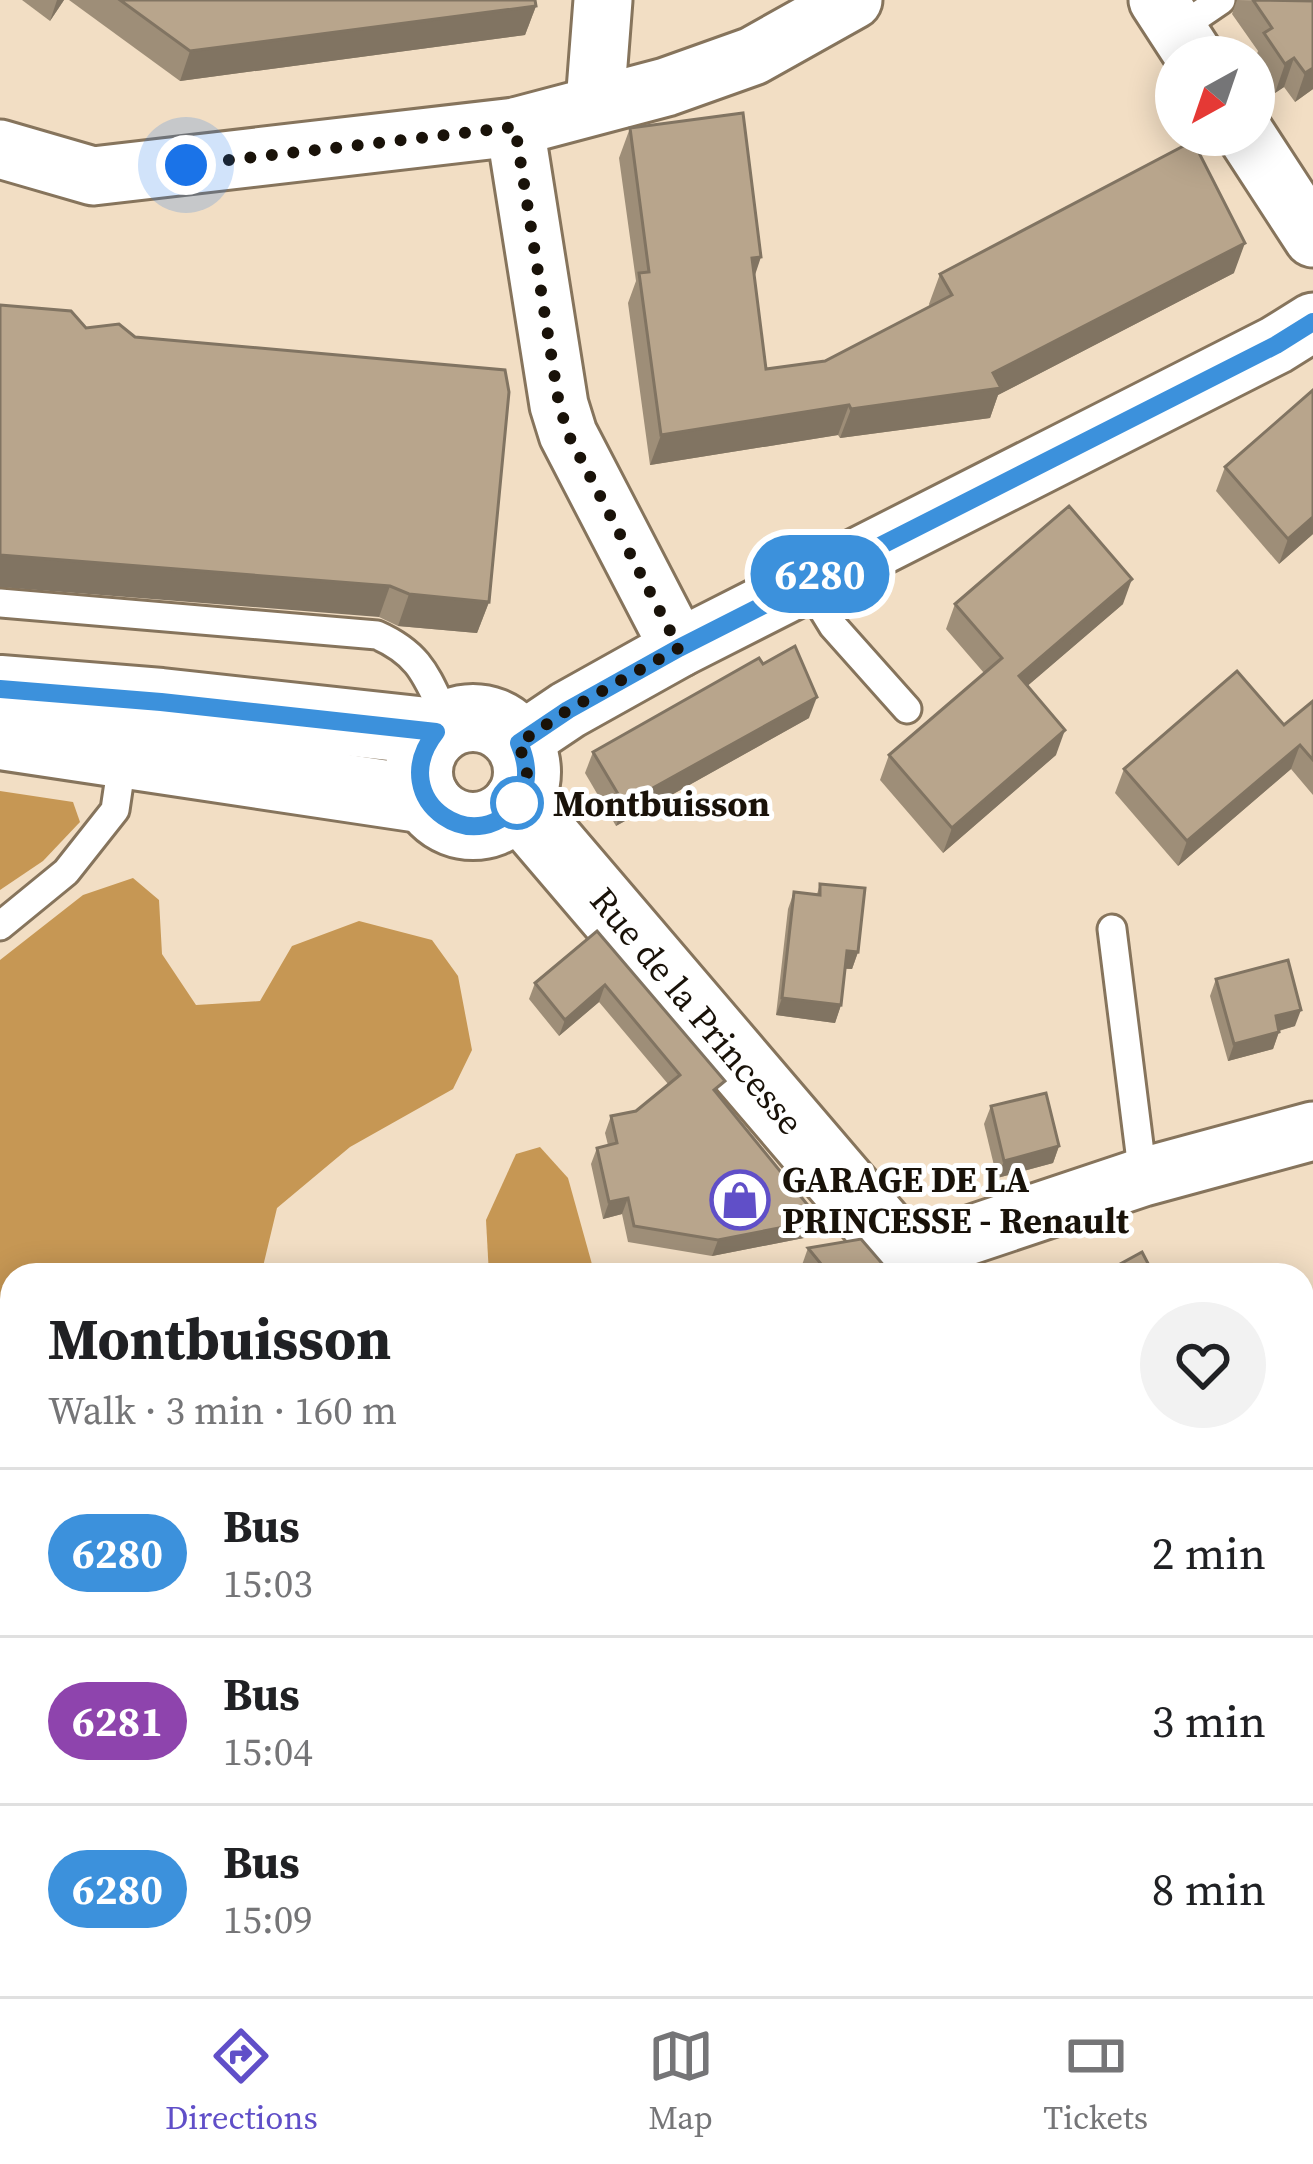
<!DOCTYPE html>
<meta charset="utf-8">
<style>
:root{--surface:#fff;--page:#f2f2f2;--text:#202124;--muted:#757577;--line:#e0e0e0;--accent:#604fc8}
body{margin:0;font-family:"Source Serif 4",serif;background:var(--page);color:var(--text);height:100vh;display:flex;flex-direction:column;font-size:45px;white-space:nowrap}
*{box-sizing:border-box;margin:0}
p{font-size:39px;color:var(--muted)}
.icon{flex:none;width:66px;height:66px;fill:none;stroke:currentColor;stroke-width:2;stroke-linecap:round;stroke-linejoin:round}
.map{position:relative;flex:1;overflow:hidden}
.side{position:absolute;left:0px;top:1263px;width:1314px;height:735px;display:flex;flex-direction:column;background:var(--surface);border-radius:36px 36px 0 0;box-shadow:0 6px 30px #0003}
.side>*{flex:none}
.badge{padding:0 24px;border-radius:39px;font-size:42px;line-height:78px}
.needle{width:78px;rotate:220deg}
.buttons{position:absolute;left:1155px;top:36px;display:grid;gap:24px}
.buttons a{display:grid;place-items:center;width:120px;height:120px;border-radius:50%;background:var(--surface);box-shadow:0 6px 30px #0003;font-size:60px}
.you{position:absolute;width:60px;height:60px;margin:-30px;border:9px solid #fff;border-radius:50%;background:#1a73e8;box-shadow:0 0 0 18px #1a73e833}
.map>.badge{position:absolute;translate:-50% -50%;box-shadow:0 0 0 6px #fff}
.round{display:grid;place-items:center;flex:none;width:126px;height:126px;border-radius:63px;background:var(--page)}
.overview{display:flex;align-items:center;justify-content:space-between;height:204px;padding:0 48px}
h1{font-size:57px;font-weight:700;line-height:90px}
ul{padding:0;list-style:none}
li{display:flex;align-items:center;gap:36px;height:168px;padding:0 48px;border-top:3px solid var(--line)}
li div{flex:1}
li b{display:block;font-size:45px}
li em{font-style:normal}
li .badge{min-width:132px;font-weight:700;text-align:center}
.menu{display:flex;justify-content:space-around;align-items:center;height:168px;border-top:3px solid var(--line);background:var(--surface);font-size:33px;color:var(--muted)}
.menu a{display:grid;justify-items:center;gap:6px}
.menu .selected{color:var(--accent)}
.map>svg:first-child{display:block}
.forest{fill:#c69754}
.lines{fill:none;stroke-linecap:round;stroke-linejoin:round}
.lane-casing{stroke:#86745c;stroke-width:33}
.street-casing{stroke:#86745c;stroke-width:63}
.secondary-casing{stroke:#86745c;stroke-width:72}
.lane{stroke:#fff;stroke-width:27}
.street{stroke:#fff;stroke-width:57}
.secondary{stroke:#fff;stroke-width:66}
.wall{fill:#9e8e78}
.shaded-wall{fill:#817462}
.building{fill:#b8a58c;stroke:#817462;stroke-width:3}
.line-casing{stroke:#fff;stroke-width:27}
.line{stroke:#3c91dc;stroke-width:18}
.walk{stroke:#191209;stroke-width:12;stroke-dasharray:0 21.6}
.stop-dot{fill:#fff;stroke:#3c91dc;stroke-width:6}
.labels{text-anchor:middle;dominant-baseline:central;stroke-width:10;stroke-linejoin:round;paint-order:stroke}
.stop-label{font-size:36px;font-weight:bold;fill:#191209;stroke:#fff;text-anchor:start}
.street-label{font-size:36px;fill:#191209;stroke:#fff}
.poi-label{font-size:36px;font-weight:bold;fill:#191209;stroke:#fff;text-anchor:start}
</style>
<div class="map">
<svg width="1313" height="1996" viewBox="0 0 1313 1996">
<rect width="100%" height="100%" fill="#f2dec4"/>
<g class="forest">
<polygon points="0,791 73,802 80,822 43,861 0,890"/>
<polygon points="133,878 159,900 162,954 196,1005 260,1001 292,946 359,921 432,940 458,976 472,1050 453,1089 350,1147 277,1208 261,1275 12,1275 12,1651 0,1651 0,960 83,895"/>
<polygon points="540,1147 568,1178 595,1275 489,1275 486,1220 516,1154"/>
<polygon points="0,1833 12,1833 12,1986 292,1986 293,1996 0,1996"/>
</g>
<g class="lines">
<defs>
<g id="lane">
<polyline points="1177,30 1221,0"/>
<polyline points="806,582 833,626 907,709"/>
<path d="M0 603 377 635C424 656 427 680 449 723"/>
<polyline points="0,926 66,872 115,810 123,756"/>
<polyline points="1112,929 1143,1177"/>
</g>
<g id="street">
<polyline points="1158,0 1195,57"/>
<polyline points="595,104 603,0"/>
<polyline points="515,127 559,405 568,434 679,648"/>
<polyline points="1246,135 1313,238"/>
<polyline points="0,149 93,176 515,127 666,87 753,56 853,0"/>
<polyline points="519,743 568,710 679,648 1276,345 1313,322"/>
<polyline points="918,1273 958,1239 1143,1177 1313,1131"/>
</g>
<g id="secondary">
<polyline points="0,689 161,702 436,732"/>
<circle cx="473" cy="772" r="54"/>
<polyline points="0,736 427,800"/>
<polyline points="517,803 920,1275"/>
<polyline points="1302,1728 1313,1742"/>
</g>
</defs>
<use href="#lane" class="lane-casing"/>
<use href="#street" class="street-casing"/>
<use href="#secondary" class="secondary-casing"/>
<use href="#lane" class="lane"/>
<use href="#street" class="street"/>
<use href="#secondary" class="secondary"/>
</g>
<g class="wall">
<polygon points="22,0 64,0 50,21"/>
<polygon points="69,0 535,0 536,6 525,35 180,81"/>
<polygon points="1237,0 1313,1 1313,89 1295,102 1284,87 1275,93 1254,62 1258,51 1232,14"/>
<polygon points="630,128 754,276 766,369 825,361 930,307 929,304 940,274 1234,273 998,395 990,418 840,438 838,435 650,465 628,303 636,281 619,158"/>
<polygon points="86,328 135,337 489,602 477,633 398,626 379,617"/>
<polygon points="1313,390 1313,534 1279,564 1216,491 1225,467"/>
<polygon points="955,604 1123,604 1027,686 1056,755 943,853 880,780 889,755 984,673 946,629"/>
<polygon points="763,664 809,718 616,826 585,773 593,752"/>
<polygon points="1313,701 1313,795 1291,769 1178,866 1115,793 1124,769 1284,725"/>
<polygon points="820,884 858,952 852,969 845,969 841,1005 835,1023 776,1015 788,909 794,892 817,894"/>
<polygon points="597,931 719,1097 820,1220 814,1236 712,1256 628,1242 622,1214 603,1219 591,1164 597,1148 608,1145 605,1133 611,1116 636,1111 668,1084 599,1002 559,1036 529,999 535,983"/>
<polygon points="1216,979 1295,1026 1279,1031 1273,1049 1228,1061 1210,996"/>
<polygon points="991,1106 1059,1146 1053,1163 997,1178 984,1124"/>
<polygon points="808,1248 883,1275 810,1275 802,1265"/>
<polygon points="1313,1357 1313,1564 1302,1566 1313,1399 1308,1370"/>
</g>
<g class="shaded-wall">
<polygon points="57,0 64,0 50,21"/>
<polygon points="536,6 525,35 180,81 190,51"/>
<polygon points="1294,58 1284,87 1275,93 1285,64"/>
<polygon points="1313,68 1313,89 1295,102 1305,73"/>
<polygon points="1245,243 1234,273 998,395 990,418 840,438 851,409 993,373"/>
<polygon points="761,257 751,287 752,258"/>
<polygon points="849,405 838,435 650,465 661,435"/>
<polygon points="1313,517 1313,534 1279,564 1288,539"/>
<polygon points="0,555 390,586 379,617 0,587"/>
<polygon points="1132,579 1123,604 1010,701 1019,676"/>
<polygon points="409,594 489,602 477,633 398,626"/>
<polygon points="817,697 809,718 616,826 624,804"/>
<polygon points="1065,730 1056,755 943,853 952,828"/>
<polygon points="1300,745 1291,769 1178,866 1187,841"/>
<polygon points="847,951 858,952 852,969 841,968"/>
<polygon points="605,985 599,1002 559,1036 565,1020"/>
<polygon points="782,998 841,1005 835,1023 776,1015"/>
<polygon points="1301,1010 1295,1026 1270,1033 1276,1016"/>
<polygon points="1279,1032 1273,1049 1228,1061 1234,1044"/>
<polygon points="1059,1146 1053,1163 997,1178 1004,1161"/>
<polygon points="628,1198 622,1214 603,1219 609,1202"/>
<polygon points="820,1220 814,1236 712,1256 718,1240"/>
<polygon points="1313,1549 1313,1564 1302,1566 1302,1552"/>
<polygon points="12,1802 12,1833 0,1833 0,1803"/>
</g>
<g class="building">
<polygon points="120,0 535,0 536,6 190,51"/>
<polygon points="1253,0 1313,1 1313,68 1305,73 1294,58 1285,64 1264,33 1272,28"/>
<polygon points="743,113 761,257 752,258 766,369 825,361 952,295 940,274 1193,141 1245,243 993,373 1001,388 851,409 849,405 661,435 639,273 649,272 630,128"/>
<polygon points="0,305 71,311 86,328 119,324 135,337 505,370 509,392 489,602 409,594 390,586 0,555"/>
<polygon points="1313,390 1313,517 1288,539 1225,467"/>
<polygon points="1069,506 1132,579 1019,676 1065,730 952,828 889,755 1002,658 955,604"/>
<polygon points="795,646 817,697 624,804 593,752 759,658 763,664"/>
<polygon points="1237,671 1284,725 1313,701 1313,760 1300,745 1187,841 1124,769"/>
<polygon points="820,884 865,888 858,952 847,951 841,1005 782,998 794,892 820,895"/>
<polygon points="597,931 725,1081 714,1090 820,1220 718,1240 634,1226 628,1198 609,1202 597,1148 617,1143 611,1116 636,1111 680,1075 605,985 565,1020 535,983"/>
<polygon points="1288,960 1301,1010 1276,1016 1279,1032 1234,1044 1216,979"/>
<polygon points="1046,1093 1059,1146 1004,1161 991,1106"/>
<polygon points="861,1239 886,1268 877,1275 830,1275 808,1248"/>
<polygon points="1142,1252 1154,1275 1100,1275"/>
<polygon points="1313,1399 1313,1549 1302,1552 1302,1401"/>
<polygon points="12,1672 12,1802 0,1803 0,1673"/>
</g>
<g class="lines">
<defs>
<path id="line" d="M0 689 161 702 436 732C381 802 483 865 520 797 530 779 527 761 519 743L568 710 679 648 1276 345 1313 322"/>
</defs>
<use href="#line" class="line-casing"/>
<use href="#line" class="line"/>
<polyline class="walk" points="186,165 515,127 559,404 568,434 679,648 568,710 519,743 527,773 517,803"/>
</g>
<defs>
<symbol id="shop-ring" viewBox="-11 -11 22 22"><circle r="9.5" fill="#fff" stroke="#604fc8" stroke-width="1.5"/><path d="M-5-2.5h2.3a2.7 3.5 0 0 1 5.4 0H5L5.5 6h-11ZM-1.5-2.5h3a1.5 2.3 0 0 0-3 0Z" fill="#604fc8"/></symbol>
</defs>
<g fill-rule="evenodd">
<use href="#shop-ring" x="707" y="1167" width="66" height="66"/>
</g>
<circle class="stop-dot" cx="517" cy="803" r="24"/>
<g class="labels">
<g class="stop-label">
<text x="553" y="803">Montbuisson</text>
</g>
<g class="street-label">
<text transform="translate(697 1011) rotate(50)">Rue de la Princesse</text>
</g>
<g class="poi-label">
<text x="782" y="1179">GARAGE DE LA<tspan x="782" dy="41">PRINCESSE - Renault</tspan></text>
</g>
</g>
</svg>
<div class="buttons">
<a><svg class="needle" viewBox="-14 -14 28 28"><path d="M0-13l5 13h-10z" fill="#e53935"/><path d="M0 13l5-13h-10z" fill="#757577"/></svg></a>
</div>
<div class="you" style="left:186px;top:165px"></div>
<b class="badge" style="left:820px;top:574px;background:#3c91dc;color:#fff">6280</b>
<section class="side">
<div class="overview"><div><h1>Montbuisson</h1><p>Walk · 3 min · 160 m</p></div><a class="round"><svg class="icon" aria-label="heart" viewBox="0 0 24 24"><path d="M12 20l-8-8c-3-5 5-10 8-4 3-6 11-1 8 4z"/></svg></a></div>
<ul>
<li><span class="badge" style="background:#3c91dc;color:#fff">6280</span><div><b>Bus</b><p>15:03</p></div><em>2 min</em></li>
<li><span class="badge" style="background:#8e44ad;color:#fff">6281</span><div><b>Bus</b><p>15:04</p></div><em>3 min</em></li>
<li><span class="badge" style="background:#3c91dc;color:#fff">6280</span><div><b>Bus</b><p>15:09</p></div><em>8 min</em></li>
</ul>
</section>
</div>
<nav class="menu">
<a class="selected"><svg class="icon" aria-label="directions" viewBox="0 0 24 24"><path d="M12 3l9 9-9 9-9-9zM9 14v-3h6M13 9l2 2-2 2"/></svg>Directions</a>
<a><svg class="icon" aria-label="map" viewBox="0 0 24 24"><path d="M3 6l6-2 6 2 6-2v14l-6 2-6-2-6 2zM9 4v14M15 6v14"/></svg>Map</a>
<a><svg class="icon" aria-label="tickets" viewBox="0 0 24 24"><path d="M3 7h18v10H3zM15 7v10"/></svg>Tickets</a>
</nav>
